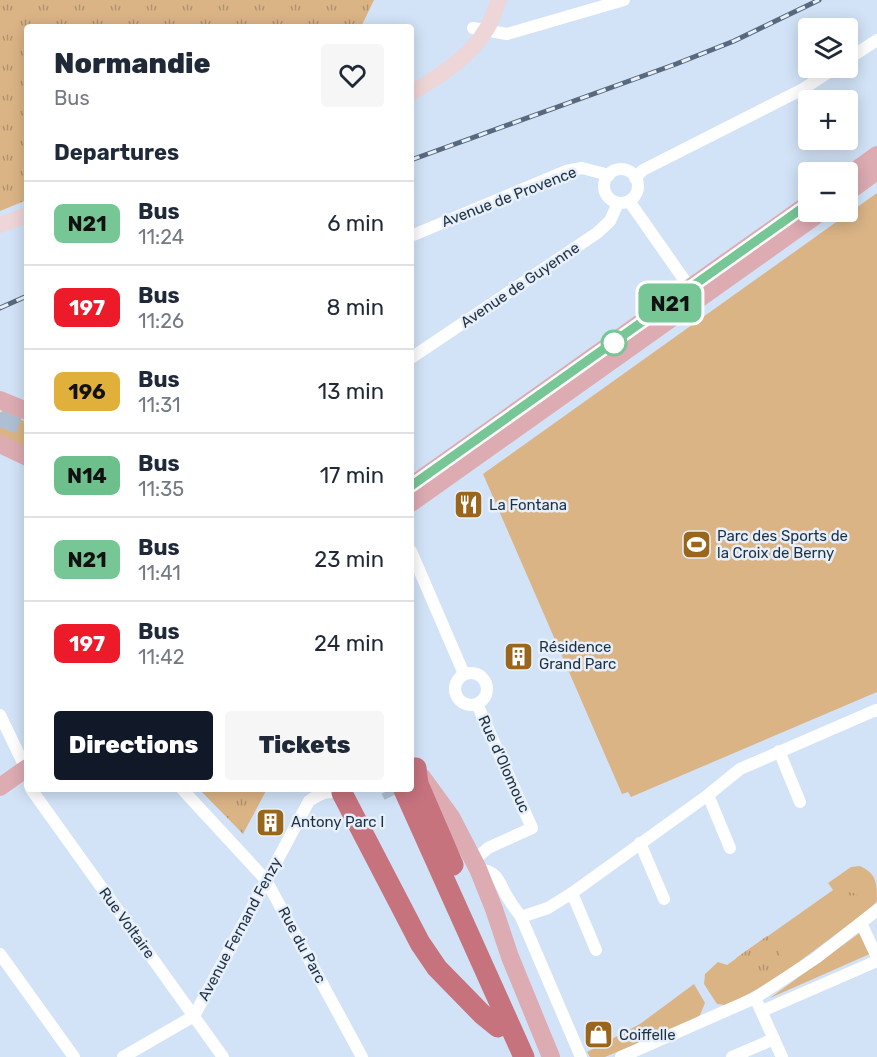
<!DOCTYPE html>
<meta charset="utf-8">
<style>
:root{--surface:#fff;--page:#f6f6f7;--text:#1f2937;--muted:#747a83;--line:#e0e1e3;--accent:#111827}
body{margin:0;font-family:Rubik,sans-serif;background:var(--page);color:var(--text);height:100vh;display:flex;flex-direction:column;font-size:22px;white-space:nowrap}
*{box-sizing:border-box;margin:0}
p{font-size:20px;color:var(--muted)}
.icon{flex:none;width:33px;height:33px;fill:none;stroke:currentColor;stroke-width:2;stroke-linecap:round;stroke-linejoin:round}
.map{position:relative;flex:1;overflow:hidden}
.sheet{position:absolute;left:24px;top:24px;width:390px;height:768px;display:flex;flex-direction:column;background:var(--surface);border-radius:6px;box-shadow:0 3px 15px #0003}
.sheet>*{flex:none}
.badge{padding:0 12px;border-radius:9px;font-size:21px;line-height:39px}
.buttons{position:absolute;left:798px;top:18px;display:grid;gap:12px}
.buttons a{display:grid;place-items:center;width:60px;height:60px;border-radius:6px;background:var(--surface);box-shadow:0 3px 15px #0003;font-size:30px}
.map>.badge{position:absolute;translate:-50% -50%;box-shadow:0 0 0 3px #fff}
h2{padding:0 30px;font-size:22px;line-height:54px}
.round{display:grid;place-items:center;flex:none;width:63px;height:63px;border-radius:6px;background:var(--page)}
.headline{display:flex;align-items:center;justify-content:space-between;height:102px;padding:0 30px}
h1{font-size:28px;font-weight:800;line-height:45px}
.button{display:flex;gap:12px;margin-top:auto;padding:12px 30px}
.button a{flex:1;height:69px;border-radius:6px;background:var(--accent);color:#fff;font-size:24px;font-weight:800;line-height:69px;text-align:center}
.button a+a{background:var(--page);color:var(--text)}
ul{padding:0;list-style:none}
li{display:flex;align-items:center;gap:18px;height:84px;padding:0 30px;border-top:2px solid var(--line)}
li div{flex:1}
li b{display:block;font-size:22px}
li em{font-style:normal}
li .badge{min-width:66px;font-weight:700;text-align:center}
.map>svg:first-child{display:block}
.green{fill:#dbb486}
.park{fill:url(#park-tufts)}
.lines{fill:none;stroke-linecap:round;stroke-linejoin:round}
.motorway-tunnel{stroke:#aebfd3;stroke-width:21;stroke-dasharray:21 10;stroke-linecap:butt}
.minor{stroke:#fff;stroke-width:12}
.secondary{stroke:#eed5d8;stroke-width:16}
.primary{stroke:#ddabb2;stroke-width:18}
.motorway{stroke:#c6737e;stroke-width:21}
.rail-casing{stroke:#58697d;stroke-width:5}
.rail{stroke:#e7f0fa;stroke-width:3;stroke-dasharray:9;stroke-linecap:butt}
.line-casing{stroke:#fff;stroke-width:14}
.line{stroke:#77c695;stroke-width:9}
.stop-dot{fill:#fff;stroke:#77c695;stroke-width:3}
.labels{text-anchor:middle;dominant-baseline:central;stroke-width:5;stroke-linejoin:round;paint-order:stroke}
.street-label{font-size:15px;fill:#1f3043;stroke:#e7f0fa}
.poi-label{font-size:15px;fill:#1f3043;stroke:#e7f0fa;text-anchor:start}
</style>
<div class="map">
<svg width="877" height="1057" viewBox="0 0 877 1057">
<defs>
<pattern id="park-tufts" width="24" height="20" patternUnits="userSpaceOnUse" patternTransform="scale(1.5)"><rect width="24" height="20" fill="#dbb486"/><path d="M3 7l-1-3M5 7V3M7 7l1-3M15 17l-1-3M17 17v-4M19 17l1-3" fill="none" stroke="#b1936f"/></pattern>
</defs>
<rect width="100%" height="100%" fill="#d2e3f7"/>
<g class="green">
<polygon points="877,193 877,692 631,797 628,792 622,794 483,474"/>
<polygon points="0,412 27,422 27,451 0,437"/>
<path d="M860 866C877 874 877 883 877 901L871 908 780 976 734 1002 725 1005 717 1004 704 984 705 974 718 962 727 965 833 890 828 883 851 867Z"/>
<polygon points="861,932 872,953 770,998"/>
<polygon points="694,984 705,1003 700,1015 693,1020 605,1057 590,1057 587,1052 640,1024"/>
</g>
<g class="park">
<polygon points="0,0 374,0 361,27 27,27 27,200 0,211"/>
<polygon points="199,789 267,789 243,834"/>
<polygon points="846,892 855,893 859,900 857,907 850,913 838,897"/>
<polygon points="767,936 784,959 752,982 736,958"/>
</g>
<g class="lines">
<g class="motorway-tunnel">
<polyline points="0,416 27,426"/>
<polyline points="391,789 394,795"/>
</g>
<g class="minor">
<polyline points="473,28 507,34 624,0"/>
<polyline points="848,59 877,40"/>
<circle cx="621" cy="186" r="17"/>
<polyline points="635,178 643,170 803,89 835,68"/>
<polyline points="629,201 690,288"/>
<polyline points="411,236 566,171 582,168 609,175"/>
<polyline points="411,358 597,233 610,221 618,203"/>
<polyline points="411,551 464,674"/>
<circle cx="471" cy="689" r="16"/>
<polyline points="0,715 26,769"/>
<polyline points="779,751 800,802"/>
<polyline points="31,789 223,1057"/>
<polyline points="182,789 266,880 362,1057"/>
<polyline points="708,795 730,848"/>
<polyline points="640,843 664,899"/>
<polyline points="471,853 480,855 488,848 532,828 477,704"/>
<path d="M478 869C502 872 498 885 510 901 513 907 518 912 521 917L581 1057"/>
<polyline points="572,893 596,950"/>
<polyline points="521,917 548,908 572,893 708,795 740,769 876,710 877,711"/>
<polyline points="861,923 877,957"/>
<polyline points="0,954 74,1057"/>
<polyline points="758,1004 782,1057"/>
<polyline points="762,1011 877,961"/>
<path d="M123 1057 194 1016 309 801C321 793 327 790 342 793"/>
<polyline points="621,1057 755,998 816,958 877,910"/>
<polyline points="732,1057 774,1039"/>
</g>
<g class="secondary">
<path d="M411 93C437 78 470 57 486 30 492 21 495 10 499 0"/>
<polyline points="0,225 27,215"/>
</g>
<g class="primary">
<polyline points="848,176 877,155"/>
<polyline points="848,192 877,171"/>
<polyline points="0,400 27,411"/>
<polyline points="0,444 27,457"/>
<polyline points="411,486 808,204"/>
<polyline points="411,503 821,212"/>
<polyline points="422,777 451,817 478,869 494,909 510,957 551,1057"/>
<polyline points="0,787 27,768"/>
</g>
<g class="motorway">
<polyline points="416,768 418,784 453,865"/>
<polyline points="404,790 524,1057"/>
<polyline points="342,793 420,943 437,968 482,1014 498,1027"/>
</g>
<defs>
<g id="rail">
<polyline points="411,160 676,64 734,41 819,0"/>
<polyline points="0,308 27,296"/>
</g>
</defs>
<use href="#rail" class="rail-casing"/>
<use href="#rail" class="rail"/>
</g>
<g class="lines">
<defs>
<polyline id="line" points="411,486 808,204"/>
</defs>
<use href="#line" class="line-casing"/>
<use href="#line" class="line"/>
</g>
<defs>
<symbol id="restaurant-square" viewBox="-11 -11 22 22"><rect x="-9" y="-9" width="18" height="18" rx="4" fill="#99661b" stroke="#e7f0fa"/><path d="M-5-6h1v4h1v-4h1v4h1v-4h1v5L-1.5 .5V6h-2V.5L-5-1ZM5-6V6H3V1.5H1.5Q1.5-4 5-6Z" fill="#fff"/></symbol>
<symbol id="stadium-square" viewBox="-11 -11 22 22"><rect x="-9" y="-9" width="18" height="18" rx="4" fill="#99661b" stroke="#e7f0fa"/><path d="M0-5a6.5 5 0 1 0 0 10a6.5 5 0 1 0 0-10ZM-3.5-1.8h7v3.6h-7Z" fill="#fff"/></symbol>
<symbol id="building-square" viewBox="-11 -11 22 22"><rect x="-9" y="-9" width="18" height="18" rx="4" fill="#99661b" stroke="#e7f0fa"/><path d="M-4-6H4V6H1V3H-1V6H-4ZM-2.5-4.3h1.7v1.8h-1.7ZM.8-4.3h1.7v1.8H.8ZM-2.5-1h1.7V.8h-1.7ZM.8-1h1.7V.8H.8Z" fill="#fff"/></symbol>
<symbol id="shop-square" viewBox="-11 -11 22 22"><rect x="-9" y="-9" width="18" height="18" rx="4" fill="#99661b" stroke="#e7f0fa"/><path d="M-5-2.5h2.3a2.7 3.5 0 0 1 5.4 0H5L5.5 6h-11ZM-1.5-2.5h3a1.5 2.3 0 0 0-3 0Z" fill="#fff"/></symbol>
</defs>
<g fill-rule="evenodd">
<use href="#restaurant-square" x="452" y="488" width="33" height="33"/>
<use href="#stadium-square" x="680" y="528" width="33" height="33"/>
<use href="#building-square" x="502" y="640" width="33" height="33"/>
<use href="#building-square" x="254" y="806" width="33" height="33"/>
<use href="#shop-square" x="582" y="1018" width="33" height="33"/>
</g>
<circle class="stop-dot" cx="614" cy="343" r="12"/>
<g class="labels">
<g class="street-label">
<text transform="translate(509 197) rotate(-21)">Avenue de Provence</text>
<text transform="translate(520 285) rotate(-34)">Avenue de Guyenne</text>
<text transform="translate(504 764) rotate(66)">Rue d'Olomouc</text>
<text transform="translate(127 923) rotate(54)">Rue Voltaire</text>
<text transform="translate(240 929) rotate(-62)">Avenue Fernand Fenzy</text>
<text transform="translate(302 945) rotate(62)">Rue du Parc</text>
</g>
<g class="poi-label">
<text x="489" y="505">La Fontana</text>
<text x="717" y="536">Parc des Sports de<tspan x="717" dy="17">la Croix de Berny</tspan></text>
<text x="539" y="647">Résidence<tspan x="539" dy="17">Grand Parc</tspan></text>
<text x="291" y="822">Antony Parc I</text>
<text x="619" y="1035">Coiffelle</text>
</g>
</g>
</svg>
<div class="buttons">
<a><svg class="icon" aria-label="layers" viewBox="0 0 24 24"><path d="M12 4l9 5-9 5-9-5zM3 14l9 5 9-5"/></svg></a>
<a>+</a>
<a>−</a>
</div>
<b class="badge" style="left:670px;top:303px;background:#77c695;color:#111">N21</b>
<section class="sheet">
<div class="headline"><div><h1>Normandie</h1><p>Bus</p></div><a class="round"><svg class="icon" aria-label="heart" viewBox="0 0 24 24"><path d="M12 20l-8-8c-3-5 5-10 8-4 3-6 11-1 8 4z"/></svg></a></div>
<h2>Departures</h2>
<ul>
<li><span class="badge" style="background:#77c695;color:#111">N21</span><div><b>Bus</b><p>11:24</p></div><em>6 min</em></li>
<li><span class="badge" style="background:#ed1b29;color:#fff">197</span><div><b>Bus</b><p>11:26</p></div><em>8 min</em></li>
<li><span class="badge" style="background:#e0b03b;color:#111">196</span><div><b>Bus</b><p>11:31</p></div><em>13 min</em></li>
<li><span class="badge" style="background:#6dc08c;color:#111">N14</span><div><b>Bus</b><p>11:35</p></div><em>17 min</em></li>
<li><span class="badge" style="background:#77c695;color:#111">N21</span><div><b>Bus</b><p>11:41</p></div><em>23 min</em></li>
<li><span class="badge" style="background:#ed1b29;color:#fff">197</span><div><b>Bus</b><p>11:42</p></div><em>24 min</em></li>
</ul>
<div class="button"><a>Directions</a><a>Tickets</a></div>
</section>
</div>
